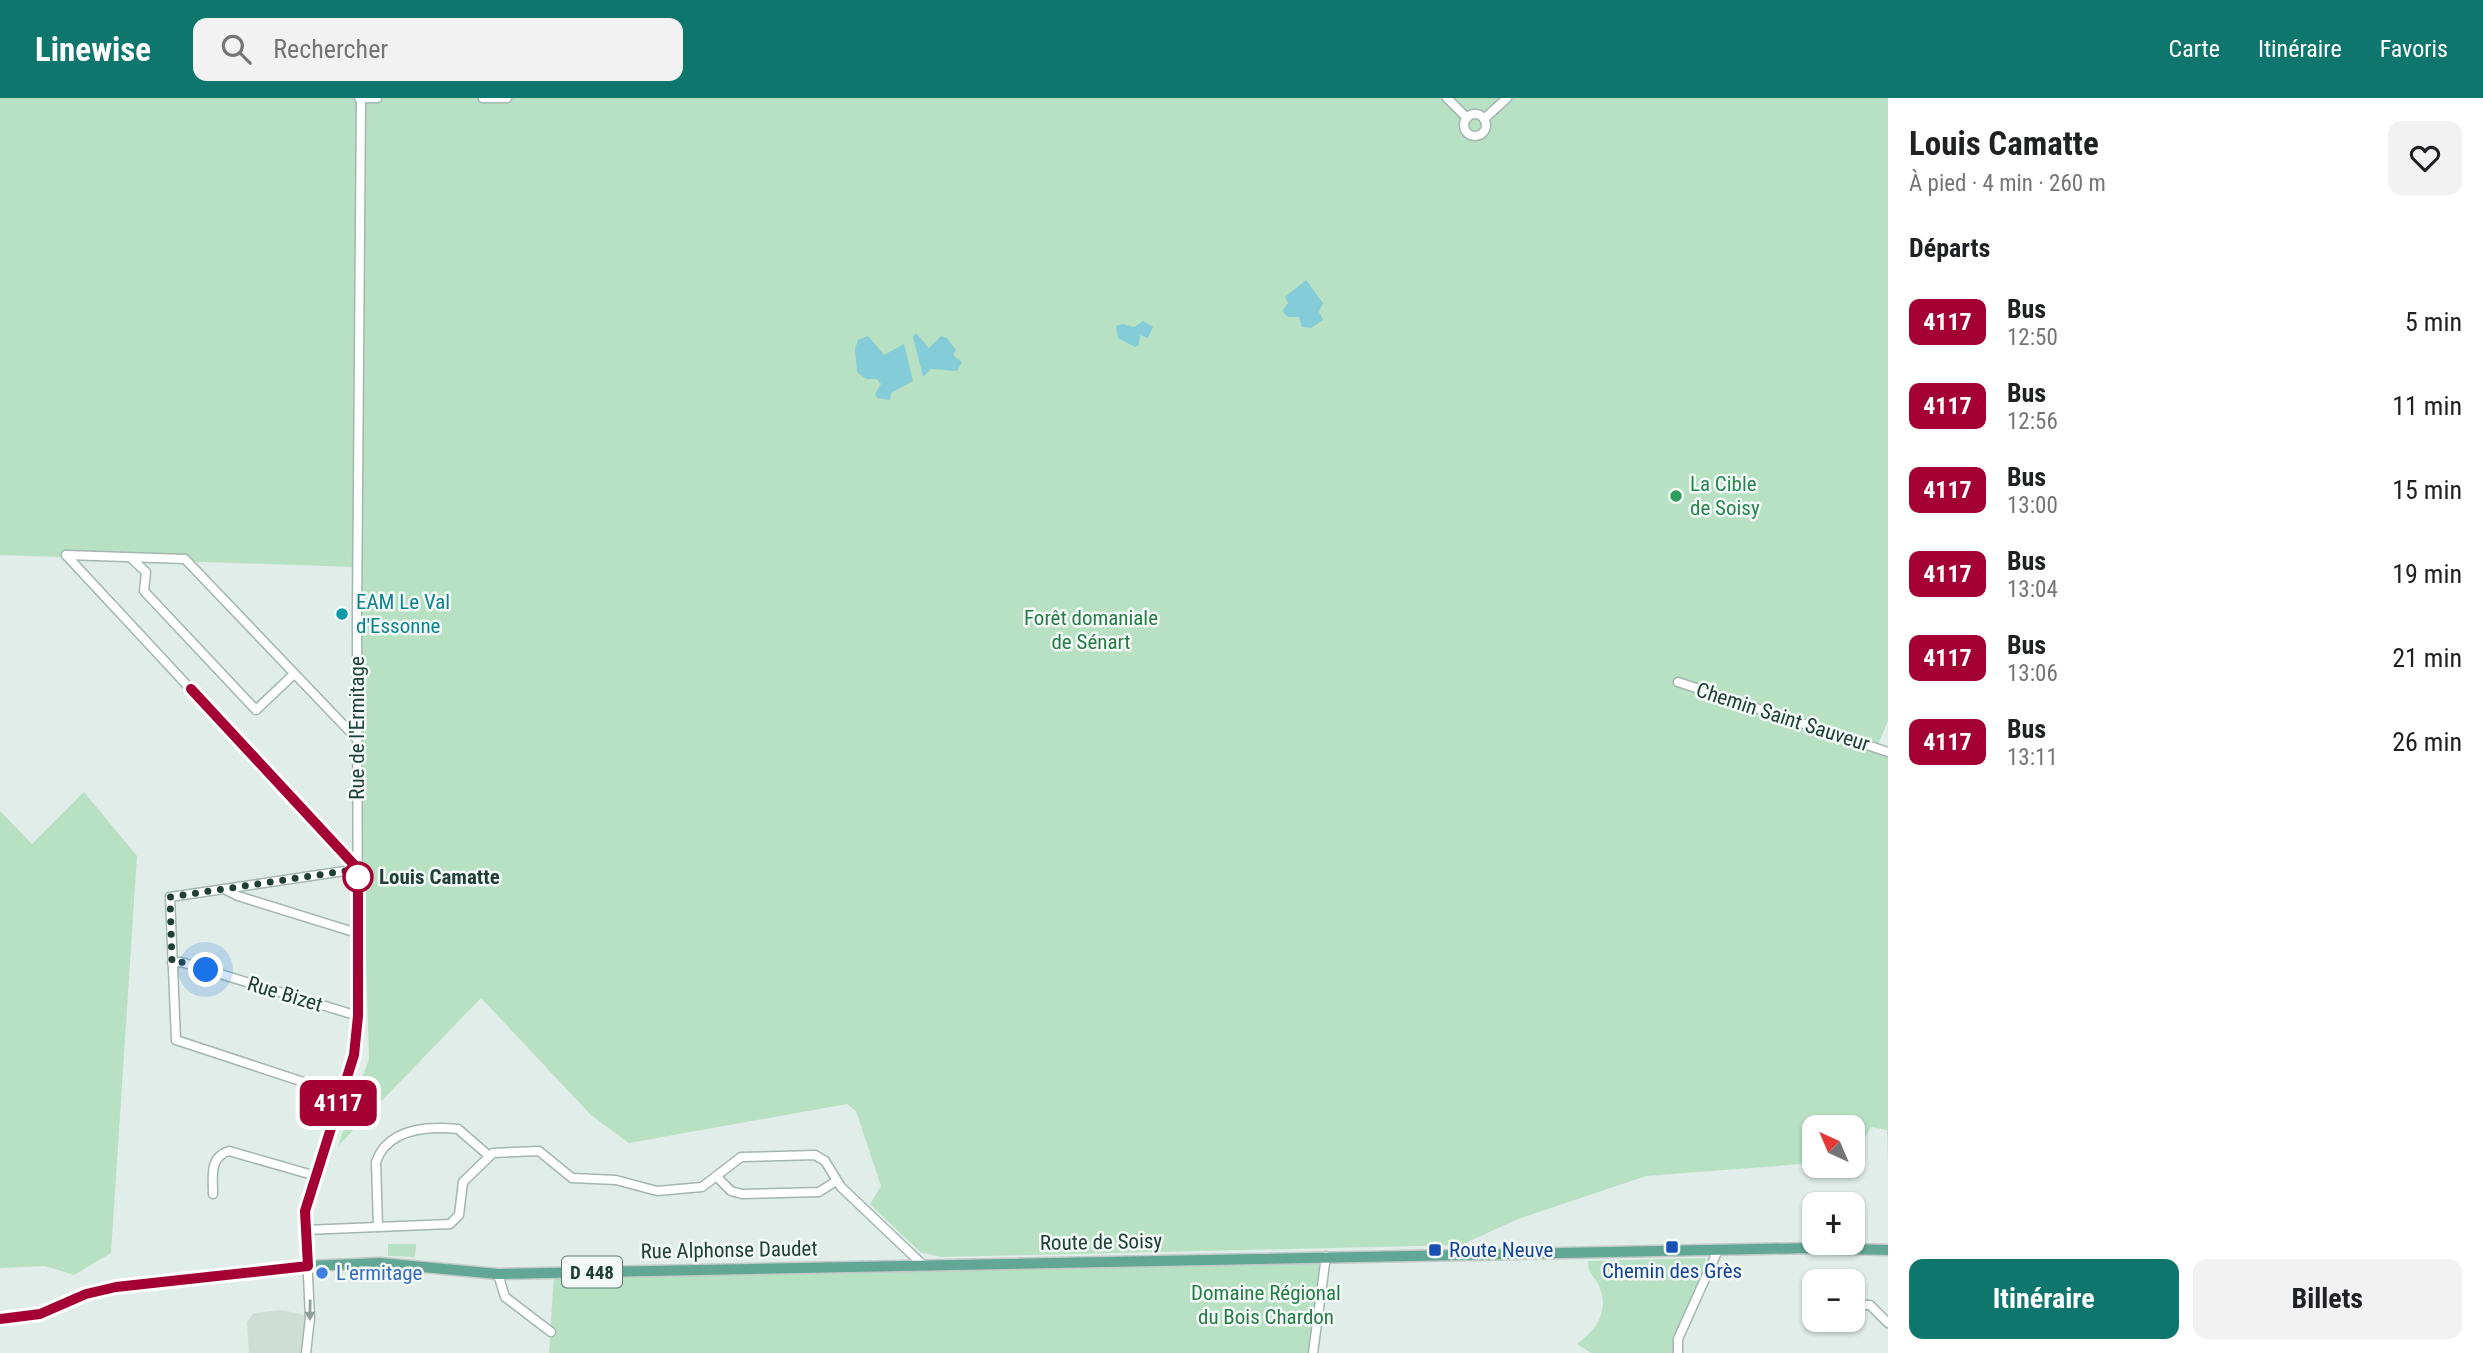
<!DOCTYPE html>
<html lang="fr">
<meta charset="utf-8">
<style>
:root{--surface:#fff;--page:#f2f2f2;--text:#202124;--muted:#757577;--accent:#0f766e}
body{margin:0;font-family:"Roboto Condensed",sans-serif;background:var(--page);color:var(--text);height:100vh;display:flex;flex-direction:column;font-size:26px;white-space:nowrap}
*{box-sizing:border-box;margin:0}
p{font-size:23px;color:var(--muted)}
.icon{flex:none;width:38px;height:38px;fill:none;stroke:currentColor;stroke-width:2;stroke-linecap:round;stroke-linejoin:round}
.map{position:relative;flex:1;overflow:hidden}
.drawer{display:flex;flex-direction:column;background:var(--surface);width:595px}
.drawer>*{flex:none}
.badge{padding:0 14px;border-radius:10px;font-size:24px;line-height:46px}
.needle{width:46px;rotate:316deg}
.buttons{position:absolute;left:1802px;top:1017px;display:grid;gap:14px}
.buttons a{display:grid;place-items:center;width:63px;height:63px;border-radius:14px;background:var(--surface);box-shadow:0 2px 5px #0004;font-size:35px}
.you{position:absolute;width:35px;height:35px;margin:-18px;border:5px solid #fff;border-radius:50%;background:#1a73e8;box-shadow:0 0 0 10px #1a73e833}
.map>.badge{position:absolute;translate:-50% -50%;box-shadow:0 0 0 4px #fff}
h2{padding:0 21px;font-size:26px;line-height:63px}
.round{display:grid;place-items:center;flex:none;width:74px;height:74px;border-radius:14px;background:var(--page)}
.headline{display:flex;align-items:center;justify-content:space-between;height:119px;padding:0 21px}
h1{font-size:33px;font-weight:700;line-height:52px}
.button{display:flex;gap:14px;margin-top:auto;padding:14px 21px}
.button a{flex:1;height:80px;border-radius:14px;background:var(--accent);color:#fff;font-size:28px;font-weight:700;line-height:80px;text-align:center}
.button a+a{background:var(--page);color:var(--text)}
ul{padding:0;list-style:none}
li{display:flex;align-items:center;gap:21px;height:84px;padding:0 21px}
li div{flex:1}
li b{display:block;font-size:26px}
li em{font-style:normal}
li .badge{min-width:77px;font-weight:700;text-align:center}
header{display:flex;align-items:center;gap:42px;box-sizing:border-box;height:98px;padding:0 35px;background:var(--accent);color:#fff}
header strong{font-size:33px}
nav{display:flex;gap:38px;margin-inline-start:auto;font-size:24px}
.search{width:490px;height:63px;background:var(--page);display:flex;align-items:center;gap:18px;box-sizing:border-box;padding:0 24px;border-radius:14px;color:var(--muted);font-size:26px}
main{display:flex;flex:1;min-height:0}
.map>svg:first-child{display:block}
.built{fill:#cfddd7}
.green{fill:#b8e0c3}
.water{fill:#84ccd7}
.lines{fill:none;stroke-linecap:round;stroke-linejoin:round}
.minor-casing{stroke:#a3b6af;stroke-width:11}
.major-casing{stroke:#c1cac7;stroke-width:13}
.minor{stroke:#fff;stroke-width:8}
.major{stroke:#62a794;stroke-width:10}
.oneway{fill:#90a09b}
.line-casing{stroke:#fff;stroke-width:16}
.line{stroke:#a50034;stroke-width:10}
.walk{stroke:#204037;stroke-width:7;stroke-dasharray:0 12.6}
.leisure-dot{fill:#2e9e5b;stroke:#f2f9f6;stroke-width:2.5}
.culture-dot{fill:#0f9aa8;stroke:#f2f9f6;stroke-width:2.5}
.stop-dot{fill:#fff;stroke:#a50034;stroke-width:3.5}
.transit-dot{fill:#1a4fb4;stroke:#f2f9f6;stroke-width:2.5}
.shop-dot{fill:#3f7fe0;stroke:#f2f9f6;stroke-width:2.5}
.labels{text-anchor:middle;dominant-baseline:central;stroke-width:5;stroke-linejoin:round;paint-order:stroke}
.shield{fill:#f2f9f6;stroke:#5f7870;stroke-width:2}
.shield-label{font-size:19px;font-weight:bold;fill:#204037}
.leisure-label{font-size:21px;fill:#27864d;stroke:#f2f9f6;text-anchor:start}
.culture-label{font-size:21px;fill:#0d838f;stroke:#f2f9f6;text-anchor:start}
.park-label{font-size:21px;fill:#267b46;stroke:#f2f9f6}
.street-label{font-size:21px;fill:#204037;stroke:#f2f9f6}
.stop-label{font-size:21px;font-weight:bold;fill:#204037;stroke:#f2f9f6;text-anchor:start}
.transit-label{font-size:21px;fill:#164399;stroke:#f2f9f6;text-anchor:start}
.shop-label{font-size:21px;fill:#366cbe;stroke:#f2f9f6;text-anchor:start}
</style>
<header>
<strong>Linewise</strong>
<div class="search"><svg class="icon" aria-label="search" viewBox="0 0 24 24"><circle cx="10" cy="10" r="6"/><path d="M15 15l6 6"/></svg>Rechercher</div>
<nav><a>Carte</a><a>Itinéraire</a><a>Favoris</a></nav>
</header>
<main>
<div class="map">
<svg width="1888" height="1255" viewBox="0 0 1888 1255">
<rect width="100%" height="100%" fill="#e1ede8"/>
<polygon class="built" points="281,1212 306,1217 302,1255 249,1255 247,1224 254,1215"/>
<g class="green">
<polygon points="0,0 1888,0 1888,623 1877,649 1888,654 1888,1062 1887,1032 1871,1029 1853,1060 1853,1029 1815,1029 1815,1065 1646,1078 1518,1121 1461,1147 941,1159 920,1154 870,1106 881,1088 856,1013 847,1006 629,1045 591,1017 481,900 338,1048 369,961 354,469 0,457"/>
<polygon points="84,694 137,758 111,1155 74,1177 45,1168 0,1170 0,713 32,746"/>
<polygon points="388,1146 416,1146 415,1159 388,1158"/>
<polygon points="1326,1158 1311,1255 549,1255 554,1175"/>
<path d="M1705 1160 1708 1172 1675 1255H1591L1577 1246C1596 1232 1610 1213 1599 1188 1594 1177 1587 1175 1588 1163Z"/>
</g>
<g class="water">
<polygon points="1306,182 1323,205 1319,214 1323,222 1311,230 1302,229 1299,219 1288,219 1282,213 1288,205 1285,199"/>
<polygon points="1143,223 1153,229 1148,240 1140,237 1139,247 1135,249 1118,240 1116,228 1123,226 1134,229"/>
<polygon points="916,235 929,250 941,238 947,240 956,252 953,257 962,264 957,273 931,271 923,279 913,239"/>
<polygon points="868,238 884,257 904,246 913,283 891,295 890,302 877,300 875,296 881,286 877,281 866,281 857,274 855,251 858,242"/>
</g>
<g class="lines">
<defs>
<g id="minor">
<polyline points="359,0 377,0"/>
<polyline points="483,0 507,0"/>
<polyline points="1447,0 1467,20"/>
<circle cx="1475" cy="27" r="11"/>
<polyline points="1484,21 1507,0"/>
<polyline points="66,457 358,771"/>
<polyline points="66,457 185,461 357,641"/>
<polyline points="131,460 146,474 144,493 256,612 294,576"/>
<polyline points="1678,584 1888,654"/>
<polyline points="224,791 238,798 357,835"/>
<polyline points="172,865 181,864 358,918"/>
<polyline points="340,996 176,942 170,799 358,771"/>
<polyline points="717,1079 731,1093 742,1096 819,1094 836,1083"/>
<path d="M213 1096C213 1078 209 1059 229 1053L316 1078"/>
<path d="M378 1129 376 1064C388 1030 427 1028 458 1031L488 1057"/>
<polyline points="305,1132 450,1126 459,1117 463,1084 493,1055 539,1053 572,1080 616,1082 657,1093 702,1089 741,1059 815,1057 825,1063 841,1089 923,1167"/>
<polyline points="498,1176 505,1199 551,1234"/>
<polyline points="1860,1207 1870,1207 1888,1225"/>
<polyline points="306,1255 310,1220 305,1113 353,957 358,918 357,518 361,1"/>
<polyline points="1313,1255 1326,1158"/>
<polyline points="1678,1255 1678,1241 1718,1152"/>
</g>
<polyline id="major" points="0,1221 40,1216 86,1196 115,1189 308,1168 380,1165 498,1176 1811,1150 1888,1152"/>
</defs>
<use href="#minor" class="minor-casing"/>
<use href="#major" class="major-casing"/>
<use href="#minor" class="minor"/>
<use href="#major" class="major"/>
</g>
<defs><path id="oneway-solid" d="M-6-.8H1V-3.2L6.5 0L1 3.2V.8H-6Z" transform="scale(1.75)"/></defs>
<use class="oneway" href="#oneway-solid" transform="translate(310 1212) rotate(91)"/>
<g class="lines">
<defs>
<polyline id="line" points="0,1221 40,1216 86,1196 116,1189 308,1168 305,1113 354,957 358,918 358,771 191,591"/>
</defs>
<use href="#line" class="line-casing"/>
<use href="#line" class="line"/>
<polyline class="walk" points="206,872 181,864 172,864 170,799 358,771 358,779"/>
</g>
<circle class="leisure-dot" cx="1676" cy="398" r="7"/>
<circle class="culture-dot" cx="342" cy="516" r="7"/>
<circle class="stop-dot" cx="358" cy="779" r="14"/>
<g class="transit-dot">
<rect x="1665" y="1142" width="14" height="14" rx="3.5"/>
<rect x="1428" y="1145" width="14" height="14" rx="3.5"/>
</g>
<circle class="shop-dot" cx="322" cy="1175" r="7"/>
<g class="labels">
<rect class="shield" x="562" y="1158.5" width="60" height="31" rx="5"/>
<g class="shield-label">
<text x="592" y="1174">D 448</text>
</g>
<g class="leisure-label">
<text x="1690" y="386">La Cible<tspan x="1690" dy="24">de Soisy</tspan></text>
</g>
<g class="culture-label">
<text x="356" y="504">EAM Le Val<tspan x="356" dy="24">d'Essonne</tspan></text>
</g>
<g class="park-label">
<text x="1091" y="520">Forêt domaniale<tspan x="1091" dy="24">de Sénart</tspan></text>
<text x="1266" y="1195">Domaine Régional<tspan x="1266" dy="24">du Bois Chardon</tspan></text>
</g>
<g class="street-label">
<text transform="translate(1783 619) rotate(18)">Chemin Saint Sauveur</text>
<text transform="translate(357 630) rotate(-90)">Rue de l'Ermitage</text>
<text transform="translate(285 896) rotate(17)">Rue Bizet</text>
<text transform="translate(1101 1144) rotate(-1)">Route de Soisy</text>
<text transform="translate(729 1152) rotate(-1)">Rue Alphonse Daudet</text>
</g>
<g class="stop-label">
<text x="379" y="779">Louis Camatte</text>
</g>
<g class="transit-label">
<text x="1449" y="1152">Route Neuve</text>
<text x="1672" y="1173" text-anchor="middle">Chemin des Grès</text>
</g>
<g class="shop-label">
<text x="336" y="1175">L'ermitage</text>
</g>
</g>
</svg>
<div class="buttons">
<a><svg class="needle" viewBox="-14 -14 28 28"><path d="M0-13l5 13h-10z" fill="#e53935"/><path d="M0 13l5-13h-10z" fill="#757577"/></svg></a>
<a>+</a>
<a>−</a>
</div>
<div class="you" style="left:206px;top:872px"></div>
<b class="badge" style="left:338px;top:1005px;background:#a50034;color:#fff">4117</b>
</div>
<section class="drawer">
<div class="headline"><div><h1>Louis Camatte</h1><p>À pied · 4 min · 260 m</p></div><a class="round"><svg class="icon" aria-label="heart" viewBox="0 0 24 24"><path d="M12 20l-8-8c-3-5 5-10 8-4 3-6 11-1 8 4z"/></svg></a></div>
<h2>Départs</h2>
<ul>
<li><span class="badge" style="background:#a50034;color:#fff">4117</span><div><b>Bus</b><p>12:50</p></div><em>5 min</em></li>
<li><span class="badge" style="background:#a50034;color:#fff">4117</span><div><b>Bus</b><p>12:56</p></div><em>11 min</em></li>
<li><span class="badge" style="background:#a50034;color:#fff">4117</span><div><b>Bus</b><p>13:00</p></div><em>15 min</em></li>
<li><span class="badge" style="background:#a50034;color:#fff">4117</span><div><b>Bus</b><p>13:04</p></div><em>19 min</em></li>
<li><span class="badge" style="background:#a50034;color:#fff">4117</span><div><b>Bus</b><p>13:06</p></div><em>21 min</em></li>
<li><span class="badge" style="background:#a50034;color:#fff">4117</span><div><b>Bus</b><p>13:11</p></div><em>26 min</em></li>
</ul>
<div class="button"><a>Itinéraire</a><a>Billets</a></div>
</section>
</main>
